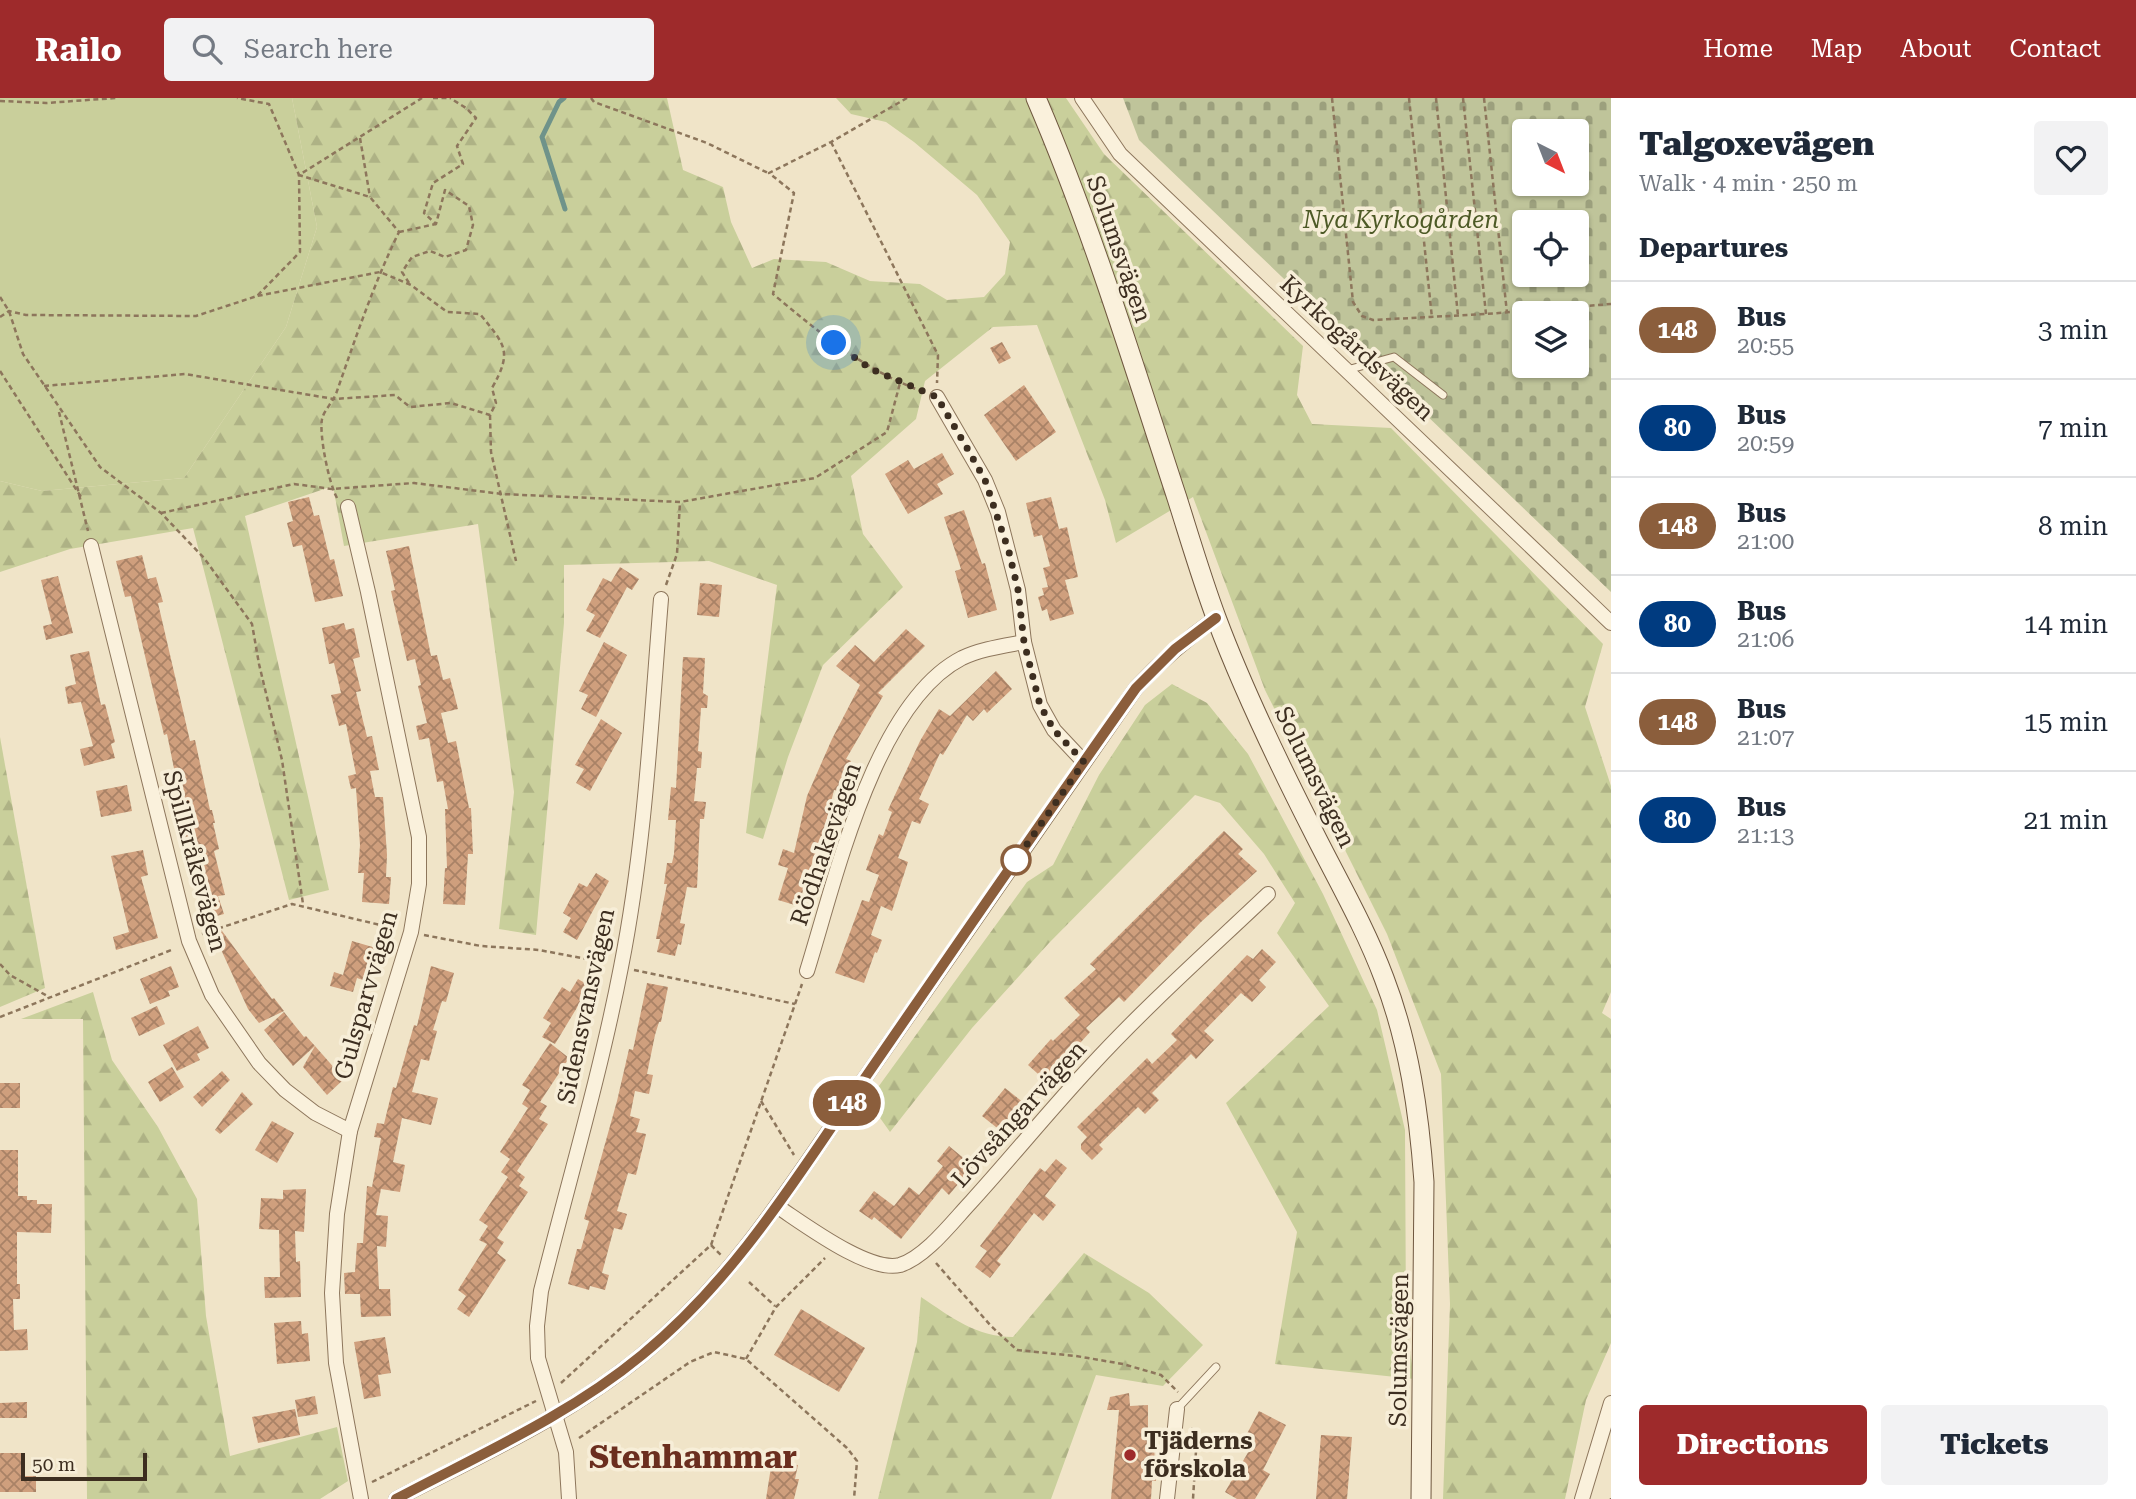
<!DOCTYPE html>
<meta charset="utf-8">
<style>
:root{--surface:#fff;--page:#f2f2f3;--text:#1f2937;--muted:#747a83;--line:#e0e1e3;--accent:#9e2a2b}
body{margin:0;font-family:"Roboto Serif",serif;background:var(--page);color:var(--text);height:100vh;display:flex;flex-direction:column;font-size:26px;white-space:nowrap}
*{box-sizing:border-box;margin:0}
p{font-size:23px;color:var(--muted)}
.icon{flex:none;width:38px;height:38px;fill:none;stroke:currentColor;stroke-width:2;stroke-linecap:round;stroke-linejoin:round}
.map{position:relative;flex:1;overflow:hidden}
.drawer{display:flex;flex-direction:column;background:var(--surface);width:525px}
.drawer>*{flex:none}
.badge{padding:0 14px;border-radius:23px;font-size:24px;line-height:46px}
.needle{width:46px;rotate:138deg}
.buttons{position:absolute;left:1512px;top:21px;display:grid;gap:14px}
.buttons a{display:grid;place-items:center;width:77px;height:77px;border-radius:7px;background:var(--surface);box-shadow:0 2px 5px #0004;font-size:35px}
.scale{position:absolute;left:21px;bottom:18px;width:126px;box-sizing:border-box;padding-left:7px;border:4px solid #3d2e20;border-top:0;font-size:19px;line-height:24px;white-space:nowrap;color:#3d2e20;-webkit-text-stroke:5px #f7eed8;paint-order:stroke}
.you{position:absolute;width:35px;height:35px;margin:-18px;border:5px solid #fff;border-radius:50%;background:#1a73e8;box-shadow:0 0 0 10px #1a73e833}
.map>.badge{position:absolute;translate:-50% -50%;box-shadow:0 0 0 4px #fff}
h2{padding:0 28px;font-size:26px;line-height:63px}
.round{display:grid;place-items:center;flex:none;width:74px;height:74px;border-radius:7px;background:var(--page)}
.headline{display:flex;align-items:center;justify-content:space-between;height:119px;padding:0 28px}
h1{font-size:33px;font-weight:800;line-height:52px}
.cta{display:flex;gap:14px;margin-top:auto;padding:14px 28px}
.cta a{flex:1;height:80px;border-radius:7px;background:var(--accent);color:#fff;font-size:28px;font-weight:800;line-height:80px;text-align:center}
.cta a+a{background:var(--page);color:var(--text)}
ul{padding:0;list-style:none}
li{display:flex;align-items:center;gap:21px;height:98px;padding:0 28px;border-top:2px solid var(--line)}
li div{flex:1}
li b{display:block;font-size:26px}
li em{font-style:normal}
li .badge{min-width:77px;font-weight:700;text-align:center}
header{display:flex;align-items:center;gap:42px;box-sizing:border-box;height:98px;padding:0 35px;background:var(--accent);color:#fff}
header strong{font-size:33px}
nav{display:flex;gap:38px;margin-inline-start:auto;font-size:24px}
.search{width:490px;height:63px;background:var(--page);display:flex;align-items:center;gap:18px;box-sizing:border-box;padding:0 24px;border-radius:7px;color:var(--muted);font-size:26px}
main{display:flex;flex:1;min-height:0}
.map>svg:first-child{display:block}
.grass{fill:#c9cf9b}
.forest{fill:url(#forest-firs)}
.cemetery{fill:url(#cemetery-stones);fill-rule:evenodd}
.lines{fill:none;stroke-linecap:round;stroke-linejoin:round}
.stream{stroke:#6f938a;stroke-width:5}
.building{fill:url(#building-cross-hatch)}
.service-casing{stroke:#8d765c;stroke-width:9}
.minor-casing{stroke:#8d765c;stroke-width:16}
.secondary-casing{stroke:#6f573f;stroke-width:21}
.path{stroke:#8d765c;stroke-width:2.5;stroke-dasharray:5 3.5;stroke-linecap:butt}
.service{stroke:#faf1dc;stroke-width:7}
.minor{stroke:#faf1dc;stroke-width:14}
.secondary{stroke:#faf1dc;stroke-width:19}
.line-casing{stroke:#fff;stroke-width:16}
.line{stroke:#8b5e3c;stroke-width:10}
.walk{stroke:#3d2e20;stroke-width:7;stroke-dasharray:0 12.6}
.stop-dot{fill:#fff;stroke:#8b5e3c;stroke-width:3.5}
.poi-dot{fill:#9e2a2b;stroke:#f7eed8;stroke-width:2.5}
.labels{text-anchor:middle;dominant-baseline:central;stroke-width:7;stroke-linejoin:round;paint-order:stroke}
.park-label{font-size:24px;font-style:italic;fill:#4d5a26;stroke:#f7eed8}
.street-label{font-size:24px;fill:#3d2e20;stroke:#f7eed8}
.poi-label{font-size:24px;font-weight:bold;fill:#3d2e20;stroke:#f7eed8;text-anchor:start}
.district-label{font-size:32px;font-weight:bold;fill:#6b2e1e;stroke:#f7eed8}
</style>
<header>
<strong>Railo</strong>
<div class="search"><svg class="icon" aria-label="search" viewBox="0 0 24 24"><circle cx="10" cy="10" r="6"/><path d="M15 15l6 6"/></svg>Search here</div>
<nav><a>Home</a><a>Map</a><a>About</a><a>Contact</a></nav>
</header>
<main>
<div class="map">
<svg width="1611" height="1401" viewBox="0 0 1611 1401">
<defs>
<pattern id="forest-firs" width="22" height="20" patternUnits="userSpaceOnUse" patternTransform="scale(1.75)"><rect width="22" height="20" fill="#c9cf9b"/><path d="M5 1l3.5 6h-7zM16 11l3.5 6h-7z" fill="#aeb285"/></pattern>
<pattern id="cemetery-stones" width="16" height="16" patternUnits="userSpaceOnUse" patternTransform="scale(1.75)"><rect width="16" height="16" fill="#bfc49a"/><path d="M2 7V4a2 2 0 0 1 4 0v3zM10 15v-3a2 2 0 0 1 4 0v3z" fill="#9ca07d"/></pattern>
<pattern id="building-cross-hatch" width="8" height="8" patternUnits="userSpaceOnUse" patternTransform="scale(1.75)"><rect width="8" height="8" fill="#cf9f7d"/><path d="M0 0l8 8M0 8l8-8" fill="none" stroke="#a98266"/></pattern>
</defs>
<rect width="100%" height="100%" fill="#f0e4c8"/>
<polygon class="grass" points="0,0 292,0 317,129 286,229 184,380 42,393 0,383"/>
<g class="forest">
<polygon points="292,0 667,0 683,72 723,89 731,124 752,170 774,161 826,164 870,183 920,186 947,202 984,199 1005,176 1010,144 977,97 914,44 886,24 851,16 836,0 1066,0 1104,56 1303,248 1297,297 1312,326 1391,330 1603,546 1585,609 1611,688 1611,894 1602,915 1611,921 1611,1245 1586,1302 1565,1401 1443,1401 1450,1206 1441,976 1387,836 1265,592 1193,399 1116,445 1105,402 1037,227 993,229 925,283 916,321 851,378 863,436 903,489 823,567 788,659 763,741 746,735 777,487 709,463 564,467 564,525 536,837 499,831 514,694 478,426 344,448 333,388 245,418 329,792 289,802 193,430 70,451 0,474 0,383 42,393 184,380 286,229 317,129"/>
<polygon points="1172,586 1207,605 1248,656 1323,796 1377,912 1405,1032 1406,1225 1414,1281 1275,1266 1297,1134 1226,1005 1329,908 1277,835 1295,805 1264,756 1220,705 1195,697 1049,845 972,930 890,1034 868,1003 1027,784 1053,767 1099,677 1145,607"/>
<polygon points="0,639 45,890 0,909"/>
<polygon points="93,894 112,962 158,1029 197,1101 206,1218 230,1358 337,1329 348,1383 320,1401 87,1401 83,921 21,921"/>
<path d="M1084 1155 1149 1195 1203 1247 1163 1288 1096 1277 1051 1401H878L917 1244 921 1199C951 1219 976 1239 1013 1239Z"/>
</g>
<path class="cemetery" d="M1123 0H1611V494L1139 42ZM1524 33H1577V86H1524ZM1524 124H1577V177H1524ZM1524 215H1577V268H1524Z"/>
<g class="lines">
<polyline class="stream" points="564,0 559,4 542,39 565,111"/>
</g>
<g class="building">
<polygon points="1002,244 1011,260 999,266 990,250"/>
<polygon points="1024,287 1056,334 1016,363 984,317"/>
<polygon points="942,355 954,376 937,386 943,396 908,416 885,376 908,362 914,371"/>
<polygon points="309,399 314,418 319,417 330,462 334,461 343,498 315,504 302,447 293,449 287,425 293,423 288,404"/>
<polygon points="1051,399 1059,431 1067,429 1078,479 1065,482 1074,516 1050,523 1047,511 1042,513 1038,499 1044,497 1042,490 1048,489 1043,470 1050,468 1042,437 1034,439 1026,405"/>
<polygon points="964,412 982,466 985,465 997,512 968,520 955,473 961,471 944,419"/>
<polygon points="409,448 431,558 437,557 443,582 450,580 458,611 441,615 448,645 456,643 469,710 471,710 473,756 468,756 465,807 443,806 445,770 447,770 445,711 448,711 443,683 437,684 429,640 419,642 416,628 427,625 418,588 421,587 415,561 407,563 391,493 395,492 386,453"/>
<polygon points="142,457 148,481 156,479 163,504 158,505 190,643 195,642 210,712 212,712 215,725 213,725 219,751 214,753 225,797 218,798 224,816 206,821 188,745 186,746 177,711 182,710 167,636 164,637 149,575 131,498 125,499 116,463"/>
<polygon points="620,469 639,481 632,492 627,489 600,540 586,533 595,517 586,512 603,480 611,484"/>
<polygon points="58,478 73,535 46,542 43,528 52,526 41,482"/>
<polygon points="700,485 722,487 719,519 697,517"/>
<polygon points="344,525 346,532 354,530 360,559 353,561 361,593 356,594 367,639 372,638 379,672 370,673 375,699 383,699 387,757 386,779 391,779 389,806 362,804 364,775 358,775 360,747 356,690 351,691 348,678 356,676 346,626 339,628 331,597 341,595 334,565 329,566 322,530"/>
<polygon points="906,531 925,548 878,595 883,598 846,661 851,663 838,693 834,692 822,741 820,741 798,808 778,802 788,770 778,767 783,751 794,755 807,698 832,641 860,587 836,568 855,547 874,564"/>
<polygon points="604,544 627,557 596,619 581,611 588,597 579,593"/>
<polygon points="89,553 101,607 105,606 115,644 111,646 115,660 84,668 80,651 93,648 81,604 68,606 65,589 76,586 70,557"/>
<polygon points="683,559 705,560 703,595 708,598 707,610 701,610 698,653 702,654 701,670 697,670 694,703 706,704 704,721 700,721 697,790 687,789 680,825 685,826 681,847 678,846 675,858 657,854 660,841 656,841 667,786 664,786 667,765 672,765 674,756 676,722 668,722 671,689 676,690"/>
<polygon points="996,573 1012,591 987,615 984,611 973,623 967,617 943,657 940,655 919,701 929,706 920,726 912,723 898,760 908,764 892,813 881,808 871,837 882,842 877,855 875,854 864,885 835,875 862,802 869,804 879,777 866,772 879,736 883,738 892,714 888,712 920,643 939,611 950,618"/>
<polygon points="601,621 622,635 590,693 576,685 584,671 575,667"/>
<polygon points="127,687 132,713 101,719 96,693"/>
<polygon points="1224,733 1243,751 1238,756 1257,773 1201,824 1124,904 1119,899 1086,930 1090,934 1046,983 1028,967 1051,941 1053,943 1080,917 1064,900 1096,871 1090,866"/>
<polygon points="143,752 148,777 141,779 158,840 116,852 113,839 129,834 111,758"/>
<polygon points="596,775 609,783 577,842 563,834 571,820 563,815 579,785 587,789"/>
<polygon points="214,822 272,901 274,900 284,913 259,925 248,911 209,825"/>
<polygon points="352,843 376,850 366,883 357,880 353,894 330,888 334,874 343,877"/>
<polygon points="1262,851 1276,864 1259,882 1266,889 1252,904 1241,895 1204,933 1214,942 1196,961 1191,956 1152,995 1159,1002 1145,1016 1138,1009 1099,1047 1103,1051 1092,1062 1081,1051 1081,1046 1087,1039 1077,1029 1147,960 1152,966 1177,942 1171,936 1247,857 1253,861"/>
<polygon points="171,868 179,889 168,893 170,898 150,906 140,881"/>
<polygon points="431,868 454,875 446,904 442,903 433,932 437,933 429,963 421,961 412,994 438,1000 431,1027 402,1020 393,1064 405,1067 400,1094 381,1091 376,1117 388,1118 386,1149 377,1148 379,1191 390,1191 391,1218 361,1219 360,1196 345,1196 344,1175 355,1174 357,1145 363,1145 367,1088 372,1089 381,1040 374,1039 377,1025 384,1026 393,989 396,990 414,927 417,928"/>
<polygon points="578,881 590,888 555,946 542,939 551,925 543,920 562,889 570,894"/>
<polygon points="647,885 668,889 661,924 659,924 655,937 647,976 653,977 649,996 635,993 630,1018 640,1021 636,1034 646,1036 636,1077 628,1075 617,1113 627,1116 622,1132 614,1130 602,1175 609,1177 605,1192 590,1188 589,1192 568,1186 577,1151 581,1151 589,1123 584,1121 617,1003 629,951 633,952"/>
<polygon points="157,908 165,926 139,938 131,920"/>
<polygon points="284,914 304,939 306,938 315,948 293,968 264,932"/>
<polygon points="198,928 209,950 197,956 200,962 177,973 163,947"/>
<polygon points="550,945 569,960 540,1004 547,1008 539,1021 548,1026 517,1073 525,1079 519,1088 528,1094 497,1140 504,1144 497,1155 506,1162 469,1219 457,1211 466,1198 458,1192 487,1146 479,1142 488,1128 479,1122 508,1079 501,1074 510,1061 500,1054 528,1010 522,1006 530,992 522,987"/>
<polygon points="315,948 344,981 327,997 303,969"/>
<polygon points="172,969 184,989 160,1004 148,984"/>
<polygon points="222,973 230,982 202,1009 193,999"/>
<rect x="0" y="985" width="20" height="25"/>
<polygon points="1005,990 1024,1005 1012,1019 1016,1022 1007,1033 1002,1029 1001,1033 982,1018"/>
<polygon points="242,994 253,1006 220,1036 215,1032"/>
<polygon points="272,1023 294,1035 277,1065 255,1052"/>
<polygon points="949,1048 973,1068 949,1097 942,1090 901,1141 874,1119 872,1122 859,1113 874,1093 894,1108 909,1089 919,1097 943,1068 937,1063"/>
<polygon points="0,1052 18,1052 18,1098 27,1098 27,1102 37,1102 37,1106 52,1106 51,1135 17,1134 17,1186 20,1186 20,1201 13,1201 14,1232 27,1231 28,1252 0,1253"/>
<polygon points="1056,1061 1067,1070 1045,1098 1056,1107 1043,1123 1034,1115 997,1163 1001,1166 990,1180 975,1169 987,1153 980,1148 1040,1070 1045,1074"/>
<polygon points="306,1091 304,1134 295,1133 296,1164 300,1163 301,1199 265,1200 264,1179 280,1179 279,1132 259,1131 261,1100 283,1101 283,1092"/>
<polygon points="801,1211 865,1250 839,1294 774,1257"/>
<polygon points="301,1223 302,1236 308,1235 310,1263 277,1266 274,1225"/>
<polygon points="385,1239 391,1275 378,1277 381,1298 364,1301 354,1244"/>
<polygon points="1129,1295 1130,1308 1148,1307 1148,1332 1159,1330 1157,1347 1154,1347 1156,1383 1152,1383 1151,1401 1111,1401 1119,1312 1107,1312 1110,1299"/>
<polygon points="315,1298 318,1316 298,1319 295,1302"/>
<polygon points="27,1304 27,1320 0,1320 0,1305"/>
<polygon points="295,1311 300,1337 258,1345 252,1319"/>
<polygon points="1259,1313 1286,1327 1263,1372 1270,1376 1255,1401 1237,1401 1225,1394 1250,1351 1241,1347"/>
<polygon points="1321,1337 1352,1339 1347,1401 1316,1401"/>
<polygon points="0,1355 25,1355 25,1378 36,1378 36,1394 0,1394"/>
<polygon points="773,1356 792,1359 791,1366 798,1367 795,1381 799,1381 794,1401 766,1401"/>
</g>
<g class="lines">
<defs>
<g id="service">
<polyline points="1347,272 1394,259 1443,297"/>
<polyline points="1177,1311 1216,1269"/>
</g>
<g id="minor">
<polyline points="1082,0 1120,56 1611,525"/>
<polyline points="937,299 985,382 998,414 1018,492 1024,544 1040,607 1054,632 1084,664"/>
<polyline points="348,409 368,494 419,739 419,786 411,834 350,1033 337,1116 332,1195 336,1265 361,1401"/>
<polyline points="91,448 189,843 212,897 259,965 285,992 315,1015 350,1033"/>
<path d="M807 873C835 784 874 605 962 560 981 551 1003 548 1024 544"/>
<path d="M778 1109C804 1126 869 1175 900 1167 926 1159 953 1123 971 1104 1011 1060 1049 1013 1090 969 1146 908 1208 853 1268 796"/>
<path d="M396 1401C481 1357 568 1318 642 1257 737 1179 798 1076 867 977 956 848 1045 719 1136 590 1161 563 1186 541 1216 520"/>
<path d="M569 1401 566 1354 538 1260 537 1228 541 1193C568 1085 600 978 621 869 645 748 651 624 661 501"/>
<polyline points="1167,1401 1177,1311"/>
<polyline points="1582,1401 1611,1305"/>
</g>
<path id="secondary" d="M1036 0C1092 130 1133 266 1177 400 1190 441 1202 482 1217 522 1244 594 1278 664 1313 733 1337 781 1365 829 1384 880 1409 945 1419 1014 1424 1084L1421 1401"/>
</defs>
<use href="#service" class="service-casing"/>
<use href="#minor" class="minor-casing"/>
<use href="#secondary" class="secondary-casing"/>
<g class="path">
<polyline points="433,0 450,0"/>
<polyline points="591,0 594,4 707,45 768,75"/>
<path d="M907 0 831 44 769 75 794 95 773 196C821 236 863 271 921 293"/>
<polyline points="1332,0 1353,204 1362,218 1373,222 1486,216 1611,206"/>
<polyline points="1409,0 1432,220"/>
<polyline points="1436,0 1458,218"/>
<polyline points="1463,0 1486,216"/>
<polyline points="1484,0 1507,215"/>
<polyline points="0,3 46,5 116,0"/>
<polyline points="360,40 370,99"/>
<polyline points="831,44 938,257 937,285"/>
<polyline points="399,134 436,126"/>
<polyline points="409,185 402,174 412,159 430,153 445,159 466,152 473,127 469,108 445,92 436,126 424,115 433,85 463,66 457,48 476,20 466,10 450,0"/>
<polyline points="0,199 9,213 23,256 100,369 161,415 204,460 252,526 259,566 282,662 303,806"/>
<polyline points="0,219 9,213 26,217 196,218 257,198 300,154 299,77 269,6 237,0"/>
<polyline points="0,273 81,399"/>
<path d="M44 288 185 276 334 301 395 297 410 309 451 305 490 317 496 305 492 290C513 253 505 247 480 216L447 214 411 187 380 174 257 198"/>
<polyline points="59,314 88,433"/>
<polyline points="490,317 491,354 516,463"/>
<path d="M337 400C329 386 319 337 322 321 324 312 334 303 337 293 356 239 374 185 399 134L370 99 299 77 422 0"/>
<polyline points="161,415 294,386 332,391 414,385 502,396 680,404 815,380 887,334 900,285"/>
<polyline points="666,487 677,456 680,404"/>
<polyline points="202,836 292,806 397,831"/>
<polyline points="424,837 481,848 539,852 608,865"/>
<polyline points="0,866 10,877 49,899"/>
<polyline points="634,872 795,906"/>
<polyline points="0,919 174,851"/>
<polyline points="761,1003 794,1057"/>
<polyline points="711,1147 721,1157"/>
<polyline points="936,1165 991,1228 1017,1252 1076,1258 1123,1266 1161,1277 1178,1294"/>
<polyline points="749,1184 775,1208"/>
<polyline points="746,1261 776,1209 825,1160"/>
<polyline points="561,1285 711,1147 802,886"/>
<polyline points="1191,1330 1197,1337 1193,1401"/>
<polyline points="579,1340 690,1264 714,1254 746,1261 847,1350 857,1363 854,1401"/>
<polyline points="372,1384 536,1303"/>
<polyline points="1611,1401 1611,1400"/>
</g>
<use href="#service" class="service"/>
<use href="#minor" class="minor"/>
<use href="#secondary" class="secondary"/>
</g>
<g class="lines">
<defs>
<path id="line" d="M396 1401C481 1356 568 1318 642 1257 737 1179 798 1077 867 977 956 848 1045 718 1136 590L1175 551 1216 520"/>
</defs>
<use href="#line" class="line-casing"/>
<use href="#line" class="line"/>
<polyline class="walk" points="834,245 871,271 937,299 967,350 985,382 1009,454 1018,492 1024,544 1040,607 1054,632 1084,664 1016,762"/>
</g>
<circle class="stop-dot" cx="1016" cy="762" r="14"/>
<circle class="poi-dot" cx="1130" cy="1357" r="7"/>
<g class="labels">
<g class="park-label">
<text x="1401" y="122">Nya Kyrkogården</text>
</g>
<g class="street-label">
<text transform="translate(1119 151) rotate(71)">Solumsvägen</text>
<text transform="translate(1357 250) rotate(43)">Kyrkogårdsvägen</text>
<text transform="translate(1315 679) rotate(64)">Solumsvägen</text>
<text transform="translate(826 746) rotate(-71)">Rödhakevägen</text>
<text transform="translate(195 763) rotate(75)">Spillkråkevägen</text>
<text transform="translate(366 897) rotate(-74)">Gulsparvvägen</text>
<text transform="translate(586 908) rotate(-78)">Sidensvansvägen</text>
<text transform="translate(1019 1016) rotate(-48)">Lövsångarvägen</text>
<text transform="translate(1399 1252) rotate(-89)">Solumsvägen</text>
</g>
<g class="poi-label">
<text x="1144" y="1343">Tjäderns<tspan x="1144" dy="28">förskola</tspan></text>
</g>
<g class="district-label">
<text x="693" y="1359">Stenhammar</text>
</g>
</g>
</svg>
<div class="buttons">
<a><svg class="needle" viewBox="-14 -14 28 28"><path d="M0-13l5 13h-10z" fill="#e53935"/><path d="M0 13l5-13h-10z" fill="#747a83"/></svg></a>
<a><svg class="icon" aria-label="locate" viewBox="0 0 24 24"><circle cx="12" cy="12" r="6"/><path d="M12 2v4M12 18v4M2 12h4M18 12h4"/></svg></a>
<a><svg class="icon" aria-label="layers" viewBox="0 0 24 24"><path d="M12 4l9 5-9 5-9-5zM3 14l9 5 9-5"/></svg></a>
</div>
<div class="scale">50 m</div>
<div class="you" style="left:834px;top:245px"></div>
<b class="badge" style="left:847px;top:1005px;background:#8b5e3c;color:#fff">148</b>
</div>
<section class="drawer">
<div class="headline"><div><h1>Talgoxevägen</h1><p>Walk · 4 min · 250 m</p></div><a class="round"><svg class="icon" aria-label="heart" viewBox="0 0 24 24"><path d="M12 20l-8-8c-3-5 5-10 8-4 3-6 11-1 8 4z"/></svg></a></div>
<h2>Departures</h2>
<ul>
<li><span class="badge" style="background:#8b5e3c;color:#fff">148</span><div><b>Bus</b><p>20:55</p></div><em>3 min</em></li>
<li><span class="badge" style="background:#003b80;color:#fff">80</span><div><b>Bus</b><p>20:59</p></div><em>7 min</em></li>
<li><span class="badge" style="background:#8b5e3c;color:#fff">148</span><div><b>Bus</b><p>21:00</p></div><em>8 min</em></li>
<li><span class="badge" style="background:#003b80;color:#fff">80</span><div><b>Bus</b><p>21:06</p></div><em>14 min</em></li>
<li><span class="badge" style="background:#8b5e3c;color:#fff">148</span><div><b>Bus</b><p>21:07</p></div><em>15 min</em></li>
<li><span class="badge" style="background:#003b80;color:#fff">80</span><div><b>Bus</b><p>21:13</p></div><em>21 min</em></li>
</ul>
<div class="cta"><a>Directions</a><a>Tickets</a></div>
</section>
</main>
